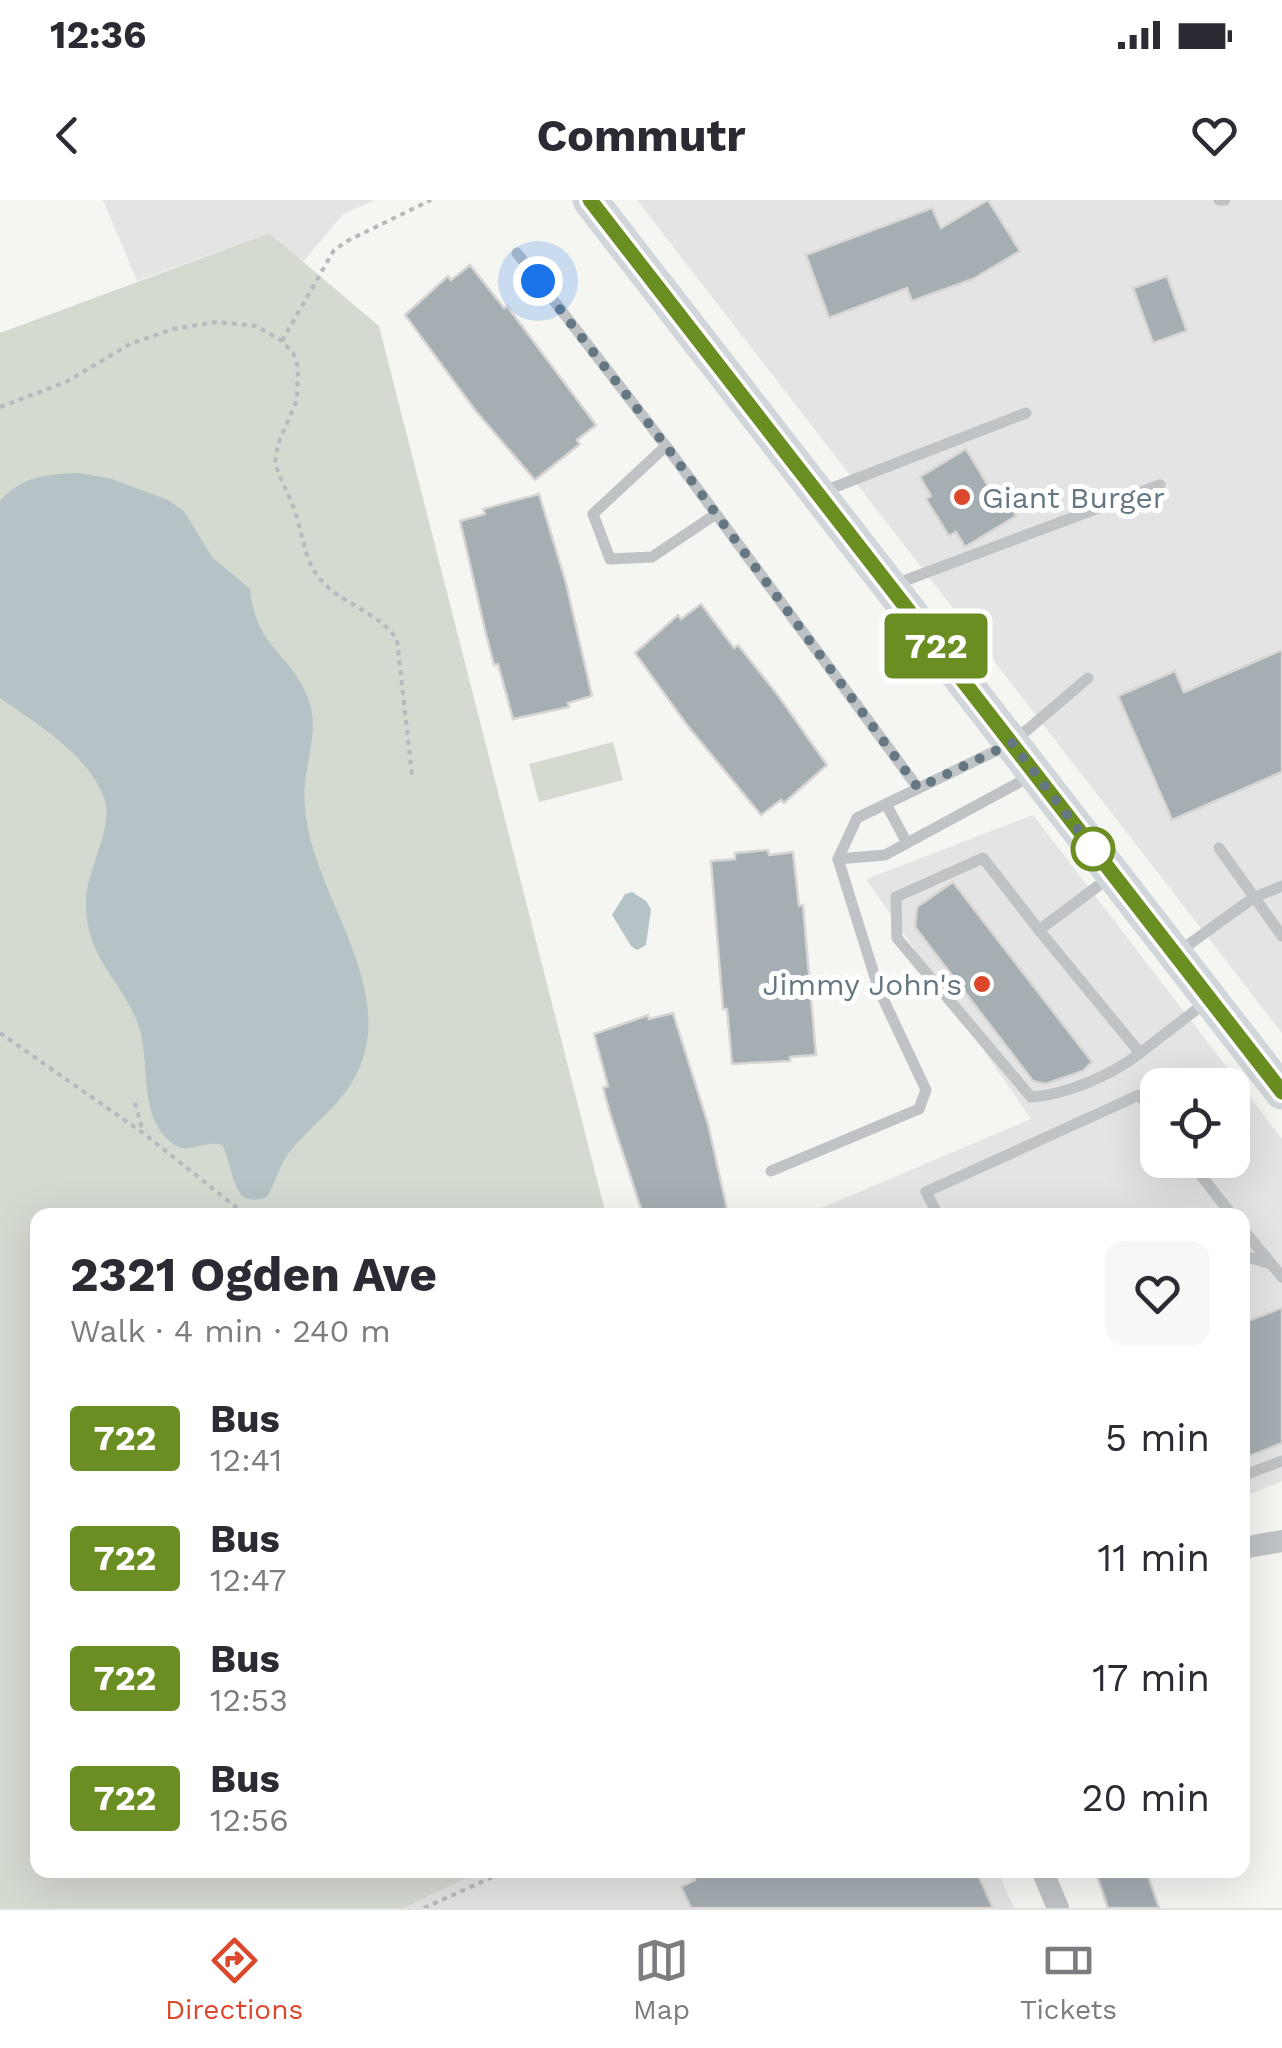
<!DOCTYPE html>
<meta charset="utf-8">
<style>
:root{--surface:#fff;--page:#f7f7f7;--text:#2b2b33;--muted:#7c7c81;--line:#e1e1e2;--accent:#dc482b}
body{margin:0;font-family:"Work Sans",sans-serif;background:var(--page);color:var(--text);height:100vh;display:flex;flex-direction:column;font-size:38px;white-space:nowrap}
*{box-sizing:border-box;margin:0}
p{font-size:32px;color:var(--muted)}
.icon{flex:none;width:55px;height:55px;fill:none;stroke:currentColor;stroke-width:2;stroke-linecap:round;stroke-linejoin:round}
.map{position:relative;flex:1;overflow:hidden}
.side{position:absolute;left:30px;top:1008px;width:1220px;height:670px;display:flex;flex-direction:column;background:var(--surface);border-radius:20px;box-shadow:0 10px 40px #0002}
.side>*{flex:none}
.badge{padding:0 20px;border-radius:8px;font-size:35px;line-height:65px}
.buttons{position:absolute;left:1140px;top:868px;display:grid;gap:20px}
.buttons a{display:grid;place-items:center;width:110px;height:110px;border-radius:20px;background:var(--surface);box-shadow:0 10px 40px #0002;font-size:50px}
.you{position:absolute;width:50px;height:50px;margin:-25px;border:8px solid #fff;border-radius:50%;background:#1a73e8;box-shadow:0 0 0 15px #1a73e833}
.map>.badge{position:absolute;translate:-50% -50%;box-shadow:0 0 0 5px #fff}
.round{display:grid;place-items:center;flex:none;width:105px;height:105px;border-radius:20px;background:var(--page)}
.headline{display:flex;align-items:center;justify-content:space-between;height:170px;padding:0 40px}
h1{font-size:48px;font-weight:700;line-height:75px}
ul{padding:0;list-style:none}
li{display:flex;align-items:center;gap:30px;height:120px;padding:0 40px}
li div{flex:1}
li b{display:block;font-size:38px}
li em{font-style:normal}
li .badge{min-width:110px;font-weight:700;text-align:center}
.status{display:flex;justify-content:space-between;align-items:center;height:70px;padding:0 50px;background:var(--surface);direction:ltr}
.status svg{height:28px;fill:currentColor}
header{display:flex;justify-content:space-between;align-items:center;height:130px;padding:0 40px;background:var(--surface);font-size:45px;font-weight:700}
.tabs{display:flex;justify-content:space-around;align-items:center;height:140px;border-top:2px solid var(--line);background:var(--surface);font-size:28px;color:var(--muted)}
.tabs a{display:grid;justify-items:center;gap:5px}
.tabs .on{color:var(--accent)}
.map>svg:first-child{display:block}
.built{fill:#e3e4e3;fill-rule:evenodd}
.green{fill:#d5dad1}
.water{fill:#b5c3c6}
.building{fill:#a5aeb3;stroke:#d7d6d4;stroke-width:2.5}
.lines{fill:none;stroke-linecap:round;stroke-linejoin:round}
.path{stroke:#b7babc;stroke-width:4;stroke-dasharray:5 5;stroke-linecap:butt}
.lane{stroke:#bfc3c6;stroke-width:11}
.street{stroke:#bfc3c6;stroke-width:22}
.primary{stroke:#d1d6da;stroke-width:35}
.line-casing{stroke:#fff;stroke-width:22}
.line{stroke:#6b8e23;stroke-width:15}
.walk{stroke:#657782;stroke-width:10;stroke-dasharray:0 18}
.poi-dot{fill:#dc482b;stroke:#fff;stroke-width:4}
.stop-dot{fill:#fff;stroke:#6b8e23;stroke-width:5}
.labels{text-anchor:middle;dominant-baseline:central;stroke-width:10;stroke-linejoin:round;paint-order:stroke}
.poi-label{font-size:30px;fill:#657782;stroke:#fff;text-anchor:start}
</style>
<div class="status"><b>12:36</b><svg viewBox="0 0 49 12"><path d="M0 12V9h3v3zM5 12V6h3v6zM10 12V3h3v9zM15 12V0h3v12zM26 1h20v11H26zM47 4h2v5h-2z"/></svg></div>
<header><svg class="icon" aria-label="back" viewBox="0 0 24 24"><path d="M15 5l-7 7 7 7"/></svg>Commutr<svg class="icon" aria-label="heart" viewBox="0 0 24 24"><path d="M12 20l-8-8c-3-5 5-10 8-4 3-6 11-1 8 4z"/></svg></header>
<div class="map">
<svg width="1282" height="1708" viewBox="0 0 1282 1708">
<rect width="100%" height="100%" fill="#f5f5f2"/>
<g class="built">
<polygon points="103,0 375,0 343,14 303,62 268,33 137,81"/>
<polygon points="637,0 1282,0 1282,833"/>
<path d="M1033 615 1282 939V1281L1243 1297 1242 1015H805L1031 919 866 679ZM1158 885H1232V960H1158Z"/>
<polygon points="485,1670 997,1670 1014,1708 403,1708"/>
</g>
<g class="green">
<polygon points="269,33 379,126 606,1015 38,1015 38,1670 485,1670 403,1708 0,1708 0,133"/>
<polygon points="613,542 623,580 539,602 529,564"/>
</g>
<g class="water">
<path d="M79 273 112 279 168 300 184 311 212 357 250 389C256 450 293 454 309 501 318 526 309 551 306 576 303 594 305 612 308 629 324 709 402 801 352 882 336 909 311 926 291 950 280 963 276 982 267 997 230 1011 235 968 222 945 200 939 188 960 166 938 139 910 150 861 139 827 124 781 85 760 86 702 86 670 115 626 104 598 88 554 36 523 0 498V301C22 276 48 274 79 273Z"/>
<polygon points="632,692 646,701 651,709 646,745 637,750 631,746 612,715 625,694"/>
</g>
<g class="building">
<polygon points="988,0 1020,51 973,79 912,101 907,88 829,118 806,55 932,8 941,28"/>
<polygon points="470,65 504,108 507,106 596,225 577,240 580,244 535,280 475,210 405,115 448,76 451,80"/>
<polygon points="1167,76 1187,131 1153,143 1133,88"/>
<polygon points="966,249 996,299 1003,294 1016,316 965,347 956,332 949,336 926,299 931,296 920,277"/>
<polygon points="539,294 566,383 592,496 568,503 569,507 513,519 498,464 494,465 486,434 460,321 485,314 483,309"/>
<polygon points="701,404 734,448 738,445 777,494 827,565 784,603 781,600 761,615 687,525 635,453 678,415 681,419"/>
<polygon points="1282,450 1282,572 1172,620 1118,496 1175,471 1184,492"/>
<polygon points="768,650 769,655 793,652 799,706 803,705 816,855 790,857 790,861 732,864 727,809 723,809 711,661 735,659 735,653"/>
<polygon points="953,682 1092,862 1083,871 1045,884 1033,881 915,727 917,707"/>
<polygon points="673,813 708,924 727,1009 706,1015 643,1015 612,920 603,888 608,886 594,834 648,815 649,819"/>
<polygon points="1282,1108 1282,1243 1242,1259 1242,1123"/>
<polygon points="691,1670 976,1670 993,1708 691,1708 681,1687 695,1680"/>
<polygon points="1095,1670 1146,1670 1159,1708 1108,1708"/>
</g>
<g class="lines">
<g class="path">
<polyline points="282,141 334,50 349,40 431,0"/>
<path d="M0 207 66 182 130 144 173 129 216 122 256 126 282 141 293 153 298 167 297 200 278 244 275 263C280 278 287 291 293 306 305 336 302 366 330 389 352 407 382 416 397 440L412 575"/>
<polyline points="0,833 143,933 246,1015"/>
<polyline points="135,903 143,932"/>
<polyline points="424,1708 508,1670"/>
</g>
<g class="lane">
<polyline points="1219,0 1225,0"/>
<polyline points="517,53 666,246 918,588"/>
<polyline points="666,246 593,314 610,359 652,357 716,314"/>
<polyline points="822,292 1026,213"/>
<polyline points="893,385 1160,285"/>
<polyline points="886,604 907,643"/>
<polyline points="1219,648 1282,736"/>
<polyline points="838,659 885,655 1029,577"/>
<polyline points="1110,677 1039,730 1140,853 1206,802"/>
<path d="M1039 730 983 658 896 697 897 738 1031 897C1066 895 1112 875 1140 853"/>
<polyline points="1177,753 1253,698 1282,686"/>
<polyline points="1189,960 1232,1015"/>
<polyline points="771,971 919,909 926,890 879,790 838,659 857,618 1012,543 1088,478"/>
<polyline points="938,1015 926,992 1139,895 1158,919"/>
<polyline points="1242,1028 1282,1077"/>
<polyline points="1242,1055 1271,1064"/>
<polyline points="1242,1276 1282,1261"/>
</g>
<g class="street">
<polyline points="1242,1348 1282,1341"/>
<polyline points="1042,1670 1058,1708"/>
</g>
<polyline class="primary" points="590,0 1282,892"/>
</g>
<g class="lines">
<defs>
<polyline id="line" points="590,0 1282,892"/>
</defs>
<use href="#line" class="line-casing"/>
<use href="#line" class="line"/>
<polyline class="walk" points="538,81 666,246 918,588 1012,543 1093,649"/>
</g>
<g class="poi-dot">
<circle cx="962" cy="297" r="10"/>
<circle cx="982" cy="784" r="10"/>
</g>
<circle class="stop-dot" cx="1093" cy="649" r="20"/>
<g class="labels">
<g class="poi-label">
<text x="982" y="297">Giant Burger</text>
<text x="962" y="784" text-anchor="end">Jimmy John's</text>
</g>
</g>
</svg>
<div class="buttons">
<a><svg class="icon" aria-label="locate" viewBox="0 0 24 24"><circle cx="12" cy="12" r="6"/><path d="M12 2v4M12 18v4M2 12h4M18 12h4"/></svg></a>
</div>
<div class="you" style="left:538px;top:81px"></div>
<b class="badge" style="left:936px;top:446px;background:#6b8e23;color:#fff">722</b>
<section class="side">
<div class="headline"><div><h1>2321 Ogden Ave</h1><p>Walk · 4 min · 240 m</p></div><a class="round"><svg class="icon" aria-label="heart" viewBox="0 0 24 24"><path d="M12 20l-8-8c-3-5 5-10 8-4 3-6 11-1 8 4z"/></svg></a></div>
<ul>
<li><span class="badge" style="background:#6b8e23;color:#fff">722</span><div><b>Bus</b><p>12:41</p></div><em>5 min</em></li>
<li><span class="badge" style="background:#6b8e23;color:#fff">722</span><div><b>Bus</b><p>12:47</p></div><em>11 min</em></li>
<li><span class="badge" style="background:#6b8e23;color:#fff">722</span><div><b>Bus</b><p>12:53</p></div><em>17 min</em></li>
<li><span class="badge" style="background:#6b8e23;color:#fff">722</span><div><b>Bus</b><p>12:56</p></div><em>20 min</em></li>
</ul>
</section>
</div>
<nav class="tabs">
<a class="on"><svg class="icon" aria-label="directions" viewBox="0 0 24 24"><path d="M12 3l9 9-9 9-9-9zM9 14v-3h6M13 9l2 2-2 2"/></svg>Directions</a>
<a><svg class="icon" aria-label="map" viewBox="0 0 24 24"><path d="M3 6l6-2 6 2 6-2v14l-6 2-6-2-6 2zM9 4v14M15 6v14"/></svg>Map</a>
<a><svg class="icon" aria-label="tickets" viewBox="0 0 24 24"><path d="M3 7h18v10H3zM15 7v10"/></svg>Tickets</a>
</nav>
